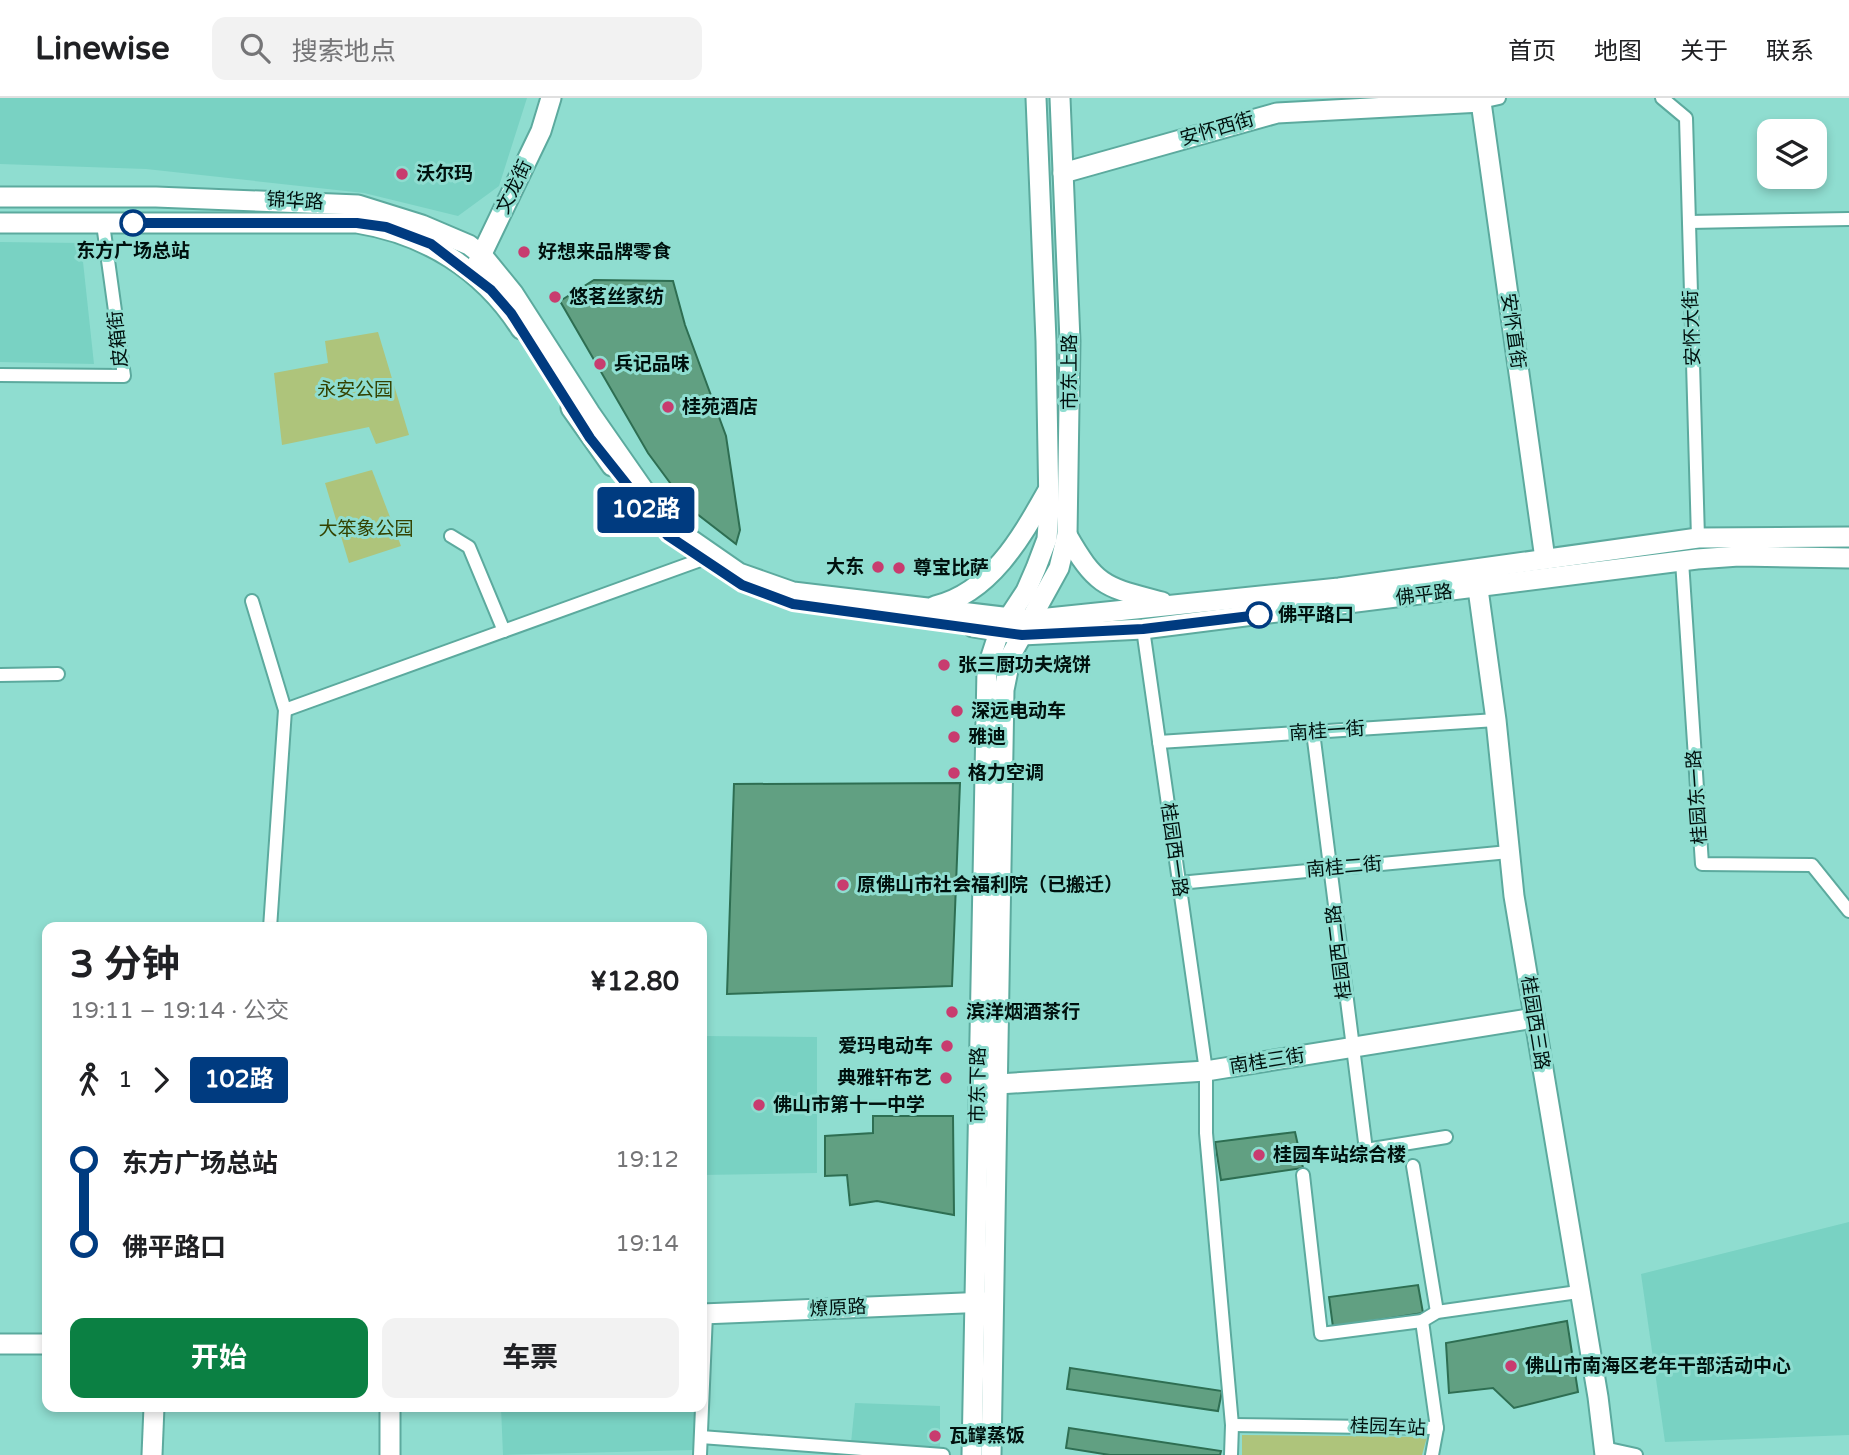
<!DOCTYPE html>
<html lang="zh">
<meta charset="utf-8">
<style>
:root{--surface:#fff;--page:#f2f2f2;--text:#202124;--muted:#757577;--line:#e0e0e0;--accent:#0b8043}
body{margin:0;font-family:"Varela Round","Noto Sans SC",sans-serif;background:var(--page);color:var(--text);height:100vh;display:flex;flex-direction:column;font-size:26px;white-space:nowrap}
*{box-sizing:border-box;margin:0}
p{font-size:23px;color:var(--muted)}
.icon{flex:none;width:38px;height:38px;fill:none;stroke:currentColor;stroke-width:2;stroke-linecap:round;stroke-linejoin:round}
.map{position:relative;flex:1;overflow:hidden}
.sheet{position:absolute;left:42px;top:824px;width:665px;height:490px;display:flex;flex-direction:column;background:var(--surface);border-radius:14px;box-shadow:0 4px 10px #0003}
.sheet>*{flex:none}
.badge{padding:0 14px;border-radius:5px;font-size:24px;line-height:46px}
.buttons{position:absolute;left:1757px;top:21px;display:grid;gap:14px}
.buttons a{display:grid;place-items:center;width:70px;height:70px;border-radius:14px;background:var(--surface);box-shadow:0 4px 10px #0003;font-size:35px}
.map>.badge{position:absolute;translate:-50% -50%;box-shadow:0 0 0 4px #fff}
.legs{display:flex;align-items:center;gap:10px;height:77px;padding:0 28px;font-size:23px}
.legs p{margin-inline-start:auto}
.head{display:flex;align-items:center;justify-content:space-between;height:119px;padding:0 28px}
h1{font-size:38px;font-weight:700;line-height:52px}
.primary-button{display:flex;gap:14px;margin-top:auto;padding:14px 28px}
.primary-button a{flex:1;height:80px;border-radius:14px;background:var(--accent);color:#fff;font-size:28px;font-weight:700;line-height:80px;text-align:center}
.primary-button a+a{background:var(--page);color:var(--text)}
ul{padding:0 28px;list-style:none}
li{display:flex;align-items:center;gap:24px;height:84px;font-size:26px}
li i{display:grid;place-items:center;width:10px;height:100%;margin:0 9px;background:currentColor}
li i::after{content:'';width:18px;height:18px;margin:-9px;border:5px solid;border-radius:50%;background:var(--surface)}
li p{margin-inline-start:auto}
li:first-child i{background:linear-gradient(#0000 50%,currentColor 0)}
li:last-child i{background:linear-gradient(currentColor 50%,#0000 0)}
header{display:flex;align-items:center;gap:42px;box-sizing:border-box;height:98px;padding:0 35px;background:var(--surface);border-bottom:2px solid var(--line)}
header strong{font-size:33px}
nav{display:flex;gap:38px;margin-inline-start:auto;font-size:24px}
.search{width:490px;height:63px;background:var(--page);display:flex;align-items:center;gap:18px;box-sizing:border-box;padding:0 24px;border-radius:14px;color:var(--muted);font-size:26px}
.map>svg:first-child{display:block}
.built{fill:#79d2c3}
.green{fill:#aec47b}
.building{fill:#61a082;stroke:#2e6e52;stroke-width:2}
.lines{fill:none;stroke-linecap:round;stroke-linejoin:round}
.street-casing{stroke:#5caa9e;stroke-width:16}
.secondary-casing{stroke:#5caa9e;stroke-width:23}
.street{stroke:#fff;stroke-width:12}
.secondary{stroke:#fff;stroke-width:19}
.line-1-casing{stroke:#fff;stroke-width:16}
.line-1{stroke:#003b80;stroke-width:10}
.poi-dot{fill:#c83c6f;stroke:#8fddd0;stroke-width:2.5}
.stop-1-dot{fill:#fff;stroke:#003b80;stroke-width:3.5}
.labels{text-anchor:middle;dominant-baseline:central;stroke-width:6;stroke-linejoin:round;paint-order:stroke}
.street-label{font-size:19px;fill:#00110e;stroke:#8fddd0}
.poi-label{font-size:19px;font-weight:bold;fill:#00110e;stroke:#8fddd0;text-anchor:start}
.stop-label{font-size:19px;font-weight:bold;fill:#00110e;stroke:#8fddd0}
.park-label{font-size:19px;fill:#334201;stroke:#8fddd0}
</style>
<header>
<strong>Linewise</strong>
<div class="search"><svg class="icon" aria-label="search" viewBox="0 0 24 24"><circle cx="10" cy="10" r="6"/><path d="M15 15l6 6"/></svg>搜索地点</div>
<nav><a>首页</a><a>地图</a><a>关于</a><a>联系</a></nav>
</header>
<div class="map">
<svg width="1849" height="1357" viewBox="0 0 1849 1357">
<rect width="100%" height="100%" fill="#8fddd0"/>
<g class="built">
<polygon points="0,0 527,0 499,88 458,118 364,95 146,71 0,66"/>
<polygon points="0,144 81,145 94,266 0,264"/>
<polygon points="702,938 817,939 817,1075 702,1077"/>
<polygon points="1849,1124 1849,1337 1665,1344 1641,1176"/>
<polygon points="855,1305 940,1308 940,1351 851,1345"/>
<polygon points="501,1309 695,1309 694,1352 503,1357"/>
</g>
<g class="green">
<polygon points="378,234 409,337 376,346 369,329 282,347 274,275 328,265 325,243"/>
<polygon points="372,372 401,448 349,465 325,385"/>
<polygon points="1242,1337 1427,1339 1422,1357 1242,1357"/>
</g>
<g class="building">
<polygon points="594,182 673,183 685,227 726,338 740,432 736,446 688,409 648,355 560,203"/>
<polygon points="960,685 952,888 727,896 734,686"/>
<polygon points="873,1018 953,1018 954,1117 877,1103 850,1107 847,1077 825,1078 825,1038 873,1035"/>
<polygon points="1295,1034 1303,1070 1221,1082 1215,1044"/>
<polygon points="1418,1187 1423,1215 1333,1229 1329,1199"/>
<polygon points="1567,1223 1578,1294 1514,1310 1493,1290 1449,1295 1446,1245"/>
<polygon points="1070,1270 1222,1293 1218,1313 1067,1291"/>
<polygon points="1069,1330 1221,1353 1220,1357 1110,1357 1066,1350"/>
</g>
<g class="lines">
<defs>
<g id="street">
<polyline points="1662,0 1686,20 1698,440"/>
<polyline points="1481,4 1499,0"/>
<polyline points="1689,124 1849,121"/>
<polyline points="0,277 124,278 103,126"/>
<polyline points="451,438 469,449 504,533"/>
<polyline points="1682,463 1702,766 1812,767 1849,813"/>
<polyline points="252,503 285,612 270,830"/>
<polyline points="1143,531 1206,973 1206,1035 1232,1327 1231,1357"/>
<polyline points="0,577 58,576"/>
<polyline points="285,612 703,461"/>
<polyline points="1313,634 1366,1052 1446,1039"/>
<polyline points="1159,644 1496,622"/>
<polyline points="1179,785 1509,754"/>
<polyline points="1413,1068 1437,1214"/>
<polyline points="1303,1077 1321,1236 1422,1223 1437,1214 1578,1194"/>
<polyline points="1422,1223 1437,1330 1432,1357"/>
<polyline points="1232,1327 1437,1330"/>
<polyline points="701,1339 943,1357"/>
<polyline points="1604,1350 1636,1357"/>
<polyline points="700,1357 706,1216"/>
</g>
<g id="secondary">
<polyline points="1063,75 1277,15 1481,4 1545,461"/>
<polyline points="0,99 156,99 358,107 422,127 469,147 482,157 513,195 590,315 643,391 677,432 739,475 793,494 1029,522 1339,490 1698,440 1849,439"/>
<path d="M0 125H357C425 136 483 171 521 231"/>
<polyline points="477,166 541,33 551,0"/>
<polyline points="571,310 612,368"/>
<path d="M1067 437C1097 490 1106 489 1162 504"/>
<polyline points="1478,491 1496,622 1514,798 1598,1299 1605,1357"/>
<path d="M935 508C990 495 1021 440 1047 394"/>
<polyline points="973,529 1022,537 1143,531 1697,461 1739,458 1849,460"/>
<polyline points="998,986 1206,973 1534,920"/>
<polyline points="702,1216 987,1204"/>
<polyline points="0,1246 47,1246"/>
<polyline points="390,1309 390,1357"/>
<polyline points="152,1357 154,1309"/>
<polyline points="972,1357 987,571 999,534 1026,493 1036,470 1047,441 1049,411 1046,243 1036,0"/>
<polyline points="991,1357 1004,592 1011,557 1059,470 1067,437 1070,243 1060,0"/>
</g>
</defs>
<use href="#street" class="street-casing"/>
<use href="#secondary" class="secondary-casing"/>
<use href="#street" class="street"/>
<use href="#secondary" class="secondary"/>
</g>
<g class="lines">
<defs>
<polyline id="line-1" points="133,125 357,125 386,129 431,146 491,192 511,215 590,340 667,437 742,487 793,506 1022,537 1143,531 1259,517"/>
</defs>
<use href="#line-1" class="line-1-casing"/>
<use href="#line-1" class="line-1"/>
</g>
<g class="poi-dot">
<circle cx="402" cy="76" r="7"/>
<circle cx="524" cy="154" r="7"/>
<circle cx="555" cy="199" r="7"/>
<circle cx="600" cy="266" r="7"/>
<circle cx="668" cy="309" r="7"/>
<circle cx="878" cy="469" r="7"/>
<circle cx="899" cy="470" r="7"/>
<circle cx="944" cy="567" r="7"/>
<circle cx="957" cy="613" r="7"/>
<circle cx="954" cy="639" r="7"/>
<circle cx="954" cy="675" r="7"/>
<circle cx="843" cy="787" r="7"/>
<circle cx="952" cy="914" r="7"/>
<circle cx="947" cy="948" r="7"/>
<circle cx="946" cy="980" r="7"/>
<circle cx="759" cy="1007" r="7"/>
<circle cx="1259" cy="1057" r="7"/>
<circle cx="1511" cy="1268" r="7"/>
<circle cx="935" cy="1338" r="7"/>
</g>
<g class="stop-1-dot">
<circle cx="133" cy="125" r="12"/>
<circle cx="1259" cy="517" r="12"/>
</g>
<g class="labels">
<g class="street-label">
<text transform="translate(1217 31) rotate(-16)">安怀西街</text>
<text transform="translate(514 89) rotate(-64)">文龙街</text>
<text transform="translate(295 103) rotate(3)">锦华路</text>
<text transform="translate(1692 230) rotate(-92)">安怀大街</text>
<text transform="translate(1513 233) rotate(82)">安怀直街</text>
<text transform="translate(118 241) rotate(-96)">皮箱街</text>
<text transform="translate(1070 274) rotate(-90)">市东上路</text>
<text transform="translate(1424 497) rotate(-7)">佛平路</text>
<text transform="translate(1327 633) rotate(-4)">南桂一街</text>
<text transform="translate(1697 699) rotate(-94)">桂园东一路</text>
<text transform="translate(1174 752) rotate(82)">桂园西一路</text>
<text transform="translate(1344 769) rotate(-5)">南桂二街</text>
<text transform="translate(1339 854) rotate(-97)">桂园西二路</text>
<text transform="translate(1535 925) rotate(81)">桂园西三路</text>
<text transform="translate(1267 963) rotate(-9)">南桂三街</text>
<text transform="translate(978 987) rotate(-89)">市东下路</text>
<text transform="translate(838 1210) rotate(-3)">燎原路</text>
<text transform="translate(1388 1329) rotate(2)">桂园车站</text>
</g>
<g class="poi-label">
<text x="416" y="76">沃尔玛</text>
<text x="538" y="154">好想来品牌零食</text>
<text x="569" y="199">悠茗丝家纺</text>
<text x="614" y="266">兵记品味</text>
<text x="682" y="309">桂苑酒店</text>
<text x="864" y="469" text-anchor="end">大东</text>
<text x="913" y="470">尊宝比萨</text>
<text x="958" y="567">张三厨功夫烧饼</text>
<text x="971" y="613">深远电动车</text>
<text x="968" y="639">雅迪</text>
<text x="968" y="675">格力空调</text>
<text x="857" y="787">原佛山市社会福利院（已搬迁）</text>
<text x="966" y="914">滨洋烟酒茶行</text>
<text x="933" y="948" text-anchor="end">爱玛电动车</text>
<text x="932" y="980" text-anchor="end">典雅轩布艺</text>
<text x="773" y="1007">佛山市第十一中学</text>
<text x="1273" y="1057">桂园车站综合楼</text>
<text x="1525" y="1268">佛山市南海区老年干部活动中心</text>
<text x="949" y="1338">瓦罉蒸饭</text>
</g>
<g class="stop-label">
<text x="133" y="153">东方广场总站</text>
<text x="1278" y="517" text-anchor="start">佛平路口</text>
</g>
<g class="park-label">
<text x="355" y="292">永安公园</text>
<text x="366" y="431">大笨象公园</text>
</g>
</g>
</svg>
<div class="buttons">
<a><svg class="icon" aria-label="layers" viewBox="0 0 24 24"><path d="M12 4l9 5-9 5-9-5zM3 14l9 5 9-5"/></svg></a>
</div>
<b class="badge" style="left:646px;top:412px;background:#003b80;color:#fff">102路</b>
<section class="sheet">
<div class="head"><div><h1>3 分钟</h1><p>19:11 – 19:14 · 公交</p></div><b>¥12.80</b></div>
<div class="legs"><svg class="icon" aria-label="walk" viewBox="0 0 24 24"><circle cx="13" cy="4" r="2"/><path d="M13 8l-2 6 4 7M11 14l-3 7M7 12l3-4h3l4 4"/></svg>1<svg class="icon" aria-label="forward" viewBox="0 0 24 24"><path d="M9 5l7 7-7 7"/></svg><b class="badge" style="background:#003b80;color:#fff">102路</b></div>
<ul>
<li><i style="color:#003b80"></i><b>东方广场总站</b><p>19:12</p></li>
<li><i style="color:#003b80"></i><b>佛平路口</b><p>19:14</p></li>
</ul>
<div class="primary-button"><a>开始</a><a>车票</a></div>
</section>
</div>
